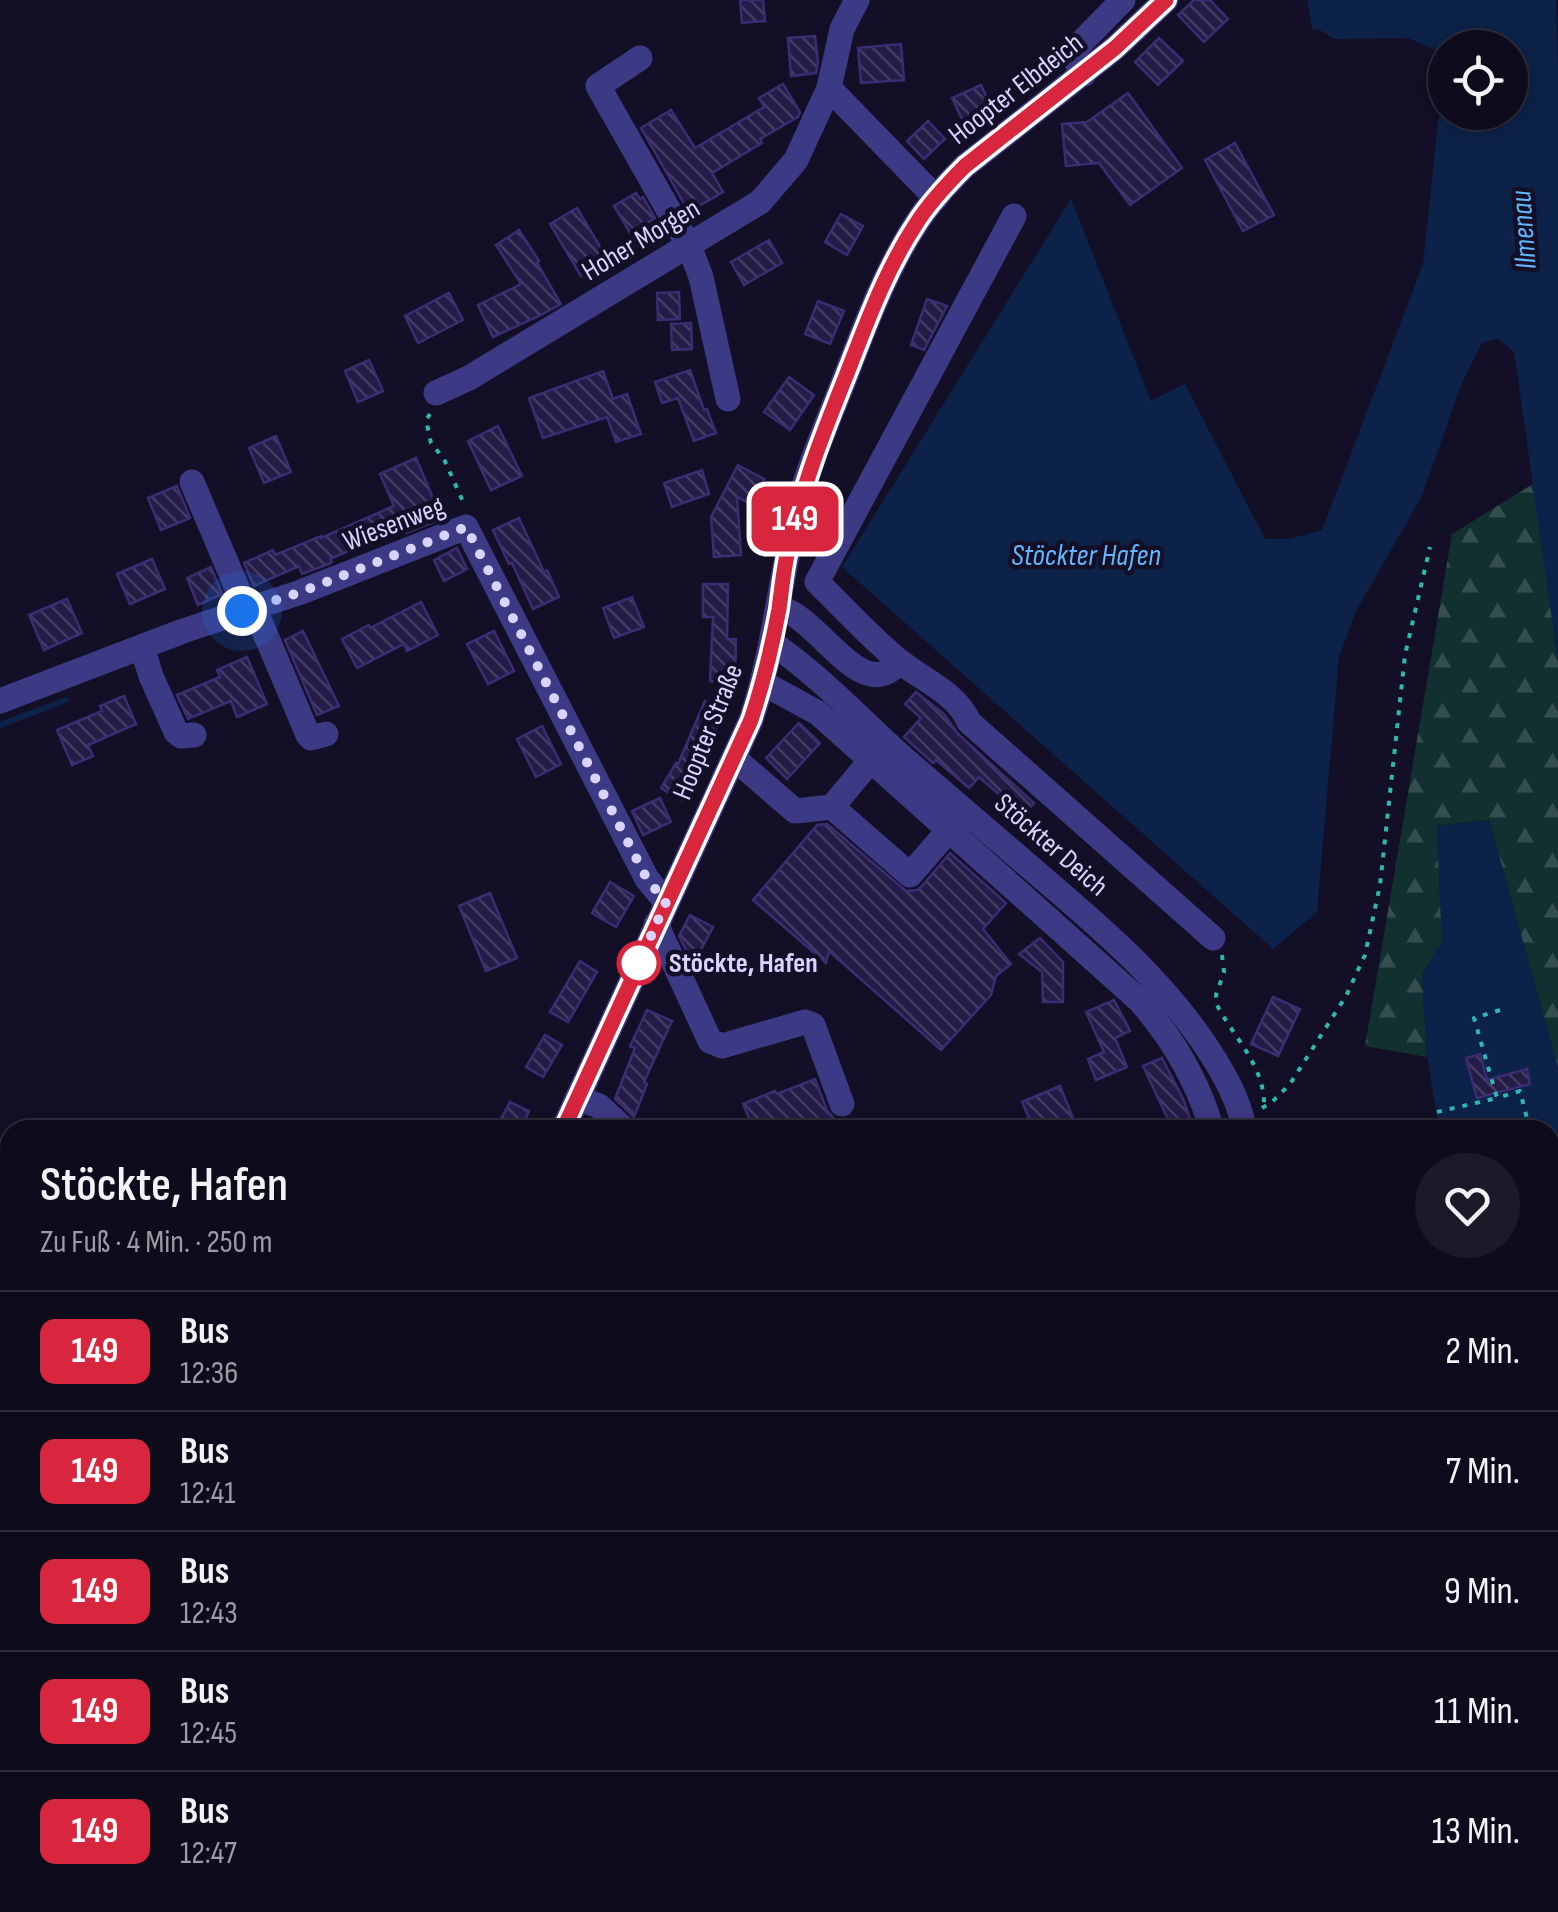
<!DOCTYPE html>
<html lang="de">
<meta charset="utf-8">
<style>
:root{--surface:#0e0b1c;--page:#1c1929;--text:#f1f3f6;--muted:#9b9ba3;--line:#2e2b3b}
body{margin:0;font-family:"Sofia Sans Condensed",sans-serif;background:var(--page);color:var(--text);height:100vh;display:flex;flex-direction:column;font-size:38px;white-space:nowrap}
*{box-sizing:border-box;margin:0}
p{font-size:32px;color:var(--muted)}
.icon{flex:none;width:55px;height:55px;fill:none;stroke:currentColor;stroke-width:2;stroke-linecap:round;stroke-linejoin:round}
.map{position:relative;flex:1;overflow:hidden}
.panel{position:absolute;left:0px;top:1120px;width:1560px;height:792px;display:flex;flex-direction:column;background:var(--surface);border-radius:30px 30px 0 0;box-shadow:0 5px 25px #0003,0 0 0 2px var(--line)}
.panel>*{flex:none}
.badge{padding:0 20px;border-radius:15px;font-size:35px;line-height:65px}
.buttons{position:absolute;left:1428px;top:30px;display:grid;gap:20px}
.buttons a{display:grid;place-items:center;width:100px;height:100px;border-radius:50%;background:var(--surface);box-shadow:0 5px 25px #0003,0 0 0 2px var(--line);font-size:50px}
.you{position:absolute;width:50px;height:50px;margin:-25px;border:8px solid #fff;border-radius:50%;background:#1a73e8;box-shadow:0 0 0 15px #1a73e833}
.map>.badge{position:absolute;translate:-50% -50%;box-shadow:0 0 0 5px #fff}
.round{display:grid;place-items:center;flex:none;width:105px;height:105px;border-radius:52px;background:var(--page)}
.head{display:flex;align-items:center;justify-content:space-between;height:170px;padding:0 40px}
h1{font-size:48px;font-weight:600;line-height:75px}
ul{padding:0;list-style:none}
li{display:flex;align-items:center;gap:30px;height:120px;padding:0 40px;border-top:2px solid var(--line)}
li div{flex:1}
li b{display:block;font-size:38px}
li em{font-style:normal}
li .badge{min-width:110px;font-weight:700;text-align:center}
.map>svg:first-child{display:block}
.forest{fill:url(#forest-firs)}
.water{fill:#0c2248;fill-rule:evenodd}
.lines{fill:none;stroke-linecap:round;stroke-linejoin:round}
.stream{stroke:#0c2248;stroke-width:6}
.building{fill:url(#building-back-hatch);stroke:#3b2d73;stroke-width:2.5}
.path{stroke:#2fb8b0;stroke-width:4;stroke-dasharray:5 8;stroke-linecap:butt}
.minor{stroke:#3d3a85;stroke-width:25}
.line-casing{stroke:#fff;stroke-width:22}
.line{stroke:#d7263d;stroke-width:15}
.walk{stroke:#d9d4ff;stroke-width:10;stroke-dasharray:0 18}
.stop-dot{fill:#fff;stroke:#d7263d;stroke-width:5}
.labels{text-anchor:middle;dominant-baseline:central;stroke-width:9;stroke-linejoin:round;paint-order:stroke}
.street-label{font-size:28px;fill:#d9d4ff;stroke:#130f26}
.stop-label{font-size:28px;font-weight:bold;fill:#d9d4ff;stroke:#130f26;text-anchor:start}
.water-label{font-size:30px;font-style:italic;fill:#62b6ff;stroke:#130f26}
</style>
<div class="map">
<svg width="1558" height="1912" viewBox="0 0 1558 1912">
<defs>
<pattern id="forest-firs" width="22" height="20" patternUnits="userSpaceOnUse" patternTransform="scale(2.5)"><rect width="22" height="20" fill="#12302f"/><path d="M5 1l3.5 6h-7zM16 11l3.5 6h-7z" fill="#344d4e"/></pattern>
<pattern id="building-back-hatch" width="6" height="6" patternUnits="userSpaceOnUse" patternTransform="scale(2.5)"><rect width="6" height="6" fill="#241b47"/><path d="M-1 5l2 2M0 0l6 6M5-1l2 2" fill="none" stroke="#433b63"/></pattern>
</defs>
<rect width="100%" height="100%" fill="#130f26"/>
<polygon class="forest" points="1533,484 1558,661 1558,1068 1489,820 1437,826 1442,942 1422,974 1427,1057 1365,1046 1452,534"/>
<g class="water">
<path d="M1307 0H1556L1558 71V661L1514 352 1498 339 1482 343 1461 385 1422 496 1356 611 1339 657 1317 912 1273 949 842 567 1071 199 1151 401 1185 384 1265 539H1289L1322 530 1423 264 1441 93 1435 50 1408 38 1335 39 1316 28 1313 31ZM1445 48H1510V112H1445Z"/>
<polygon points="1489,820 1558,1068 1558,1381 1550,1371 1550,1130 1439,1130 1427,1057 1422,974 1442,942 1437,826"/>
</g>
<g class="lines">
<polyline class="stream" points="0,725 66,700"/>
</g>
<g class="building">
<polygon points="740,0 763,0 765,21 742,23"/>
<polygon points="1194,0 1210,0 1228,19 1204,42 1178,15"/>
<polygon points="815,36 818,63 816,73 791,76 788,38"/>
<polygon points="1159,38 1183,61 1158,85 1135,62"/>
<polygon points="901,44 904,80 861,83 858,48"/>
<polygon points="783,84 800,112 798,117 760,139 762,143 712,173 723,192 689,212 641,128 671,110 695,148 764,107 759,98"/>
<polygon points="981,85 992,108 963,121 952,98"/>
<polygon points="1128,93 1182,168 1130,205 1099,163 1066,166 1062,124 1087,122"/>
<polygon points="928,121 945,139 924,159 907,141"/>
<polygon points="1235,143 1274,215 1243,231 1205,160"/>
<polygon points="636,193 640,199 643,197 655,218 630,233 614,206"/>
<polygon points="577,208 608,260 581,276 550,224"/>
<polygon points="841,214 863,226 847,255 825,242"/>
<polygon points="519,230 539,261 537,263 561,304 539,316 493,337 478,305 521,284 496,245"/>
<polygon points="769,240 782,263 744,285 731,262"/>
<polygon points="679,292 680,319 658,320 657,293"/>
<polygon points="449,293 463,320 418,343 405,316"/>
<polygon points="927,299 947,306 924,350 911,345"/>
<polygon points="818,301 844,311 830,344 805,334"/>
<polygon points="691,323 692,349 672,350 671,324"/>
<polygon points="369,360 383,391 358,402 345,371"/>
<polygon points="690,370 704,410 707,409 716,433 694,441 678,398 662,403 655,382"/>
<polygon points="603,371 613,399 627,394 641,434 616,442 607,417 543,438 529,398"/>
<polygon points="789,377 814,395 790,430 764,412"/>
<polygon points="498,426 522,476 491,490 468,441"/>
<polygon points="276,436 291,472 264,483 249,448"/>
<polygon points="416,458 442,519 406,533 403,527 330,559 332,562 329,564 302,574 299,566 254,586 244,563 273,550 275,555 321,536 321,538 394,506 380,474"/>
<polygon points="738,465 764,479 751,504 737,497 741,555 714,557 711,517"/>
<polygon points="702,470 709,494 672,507 664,483"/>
<polygon points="177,486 190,518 161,530 148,498"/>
<polygon points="519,518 544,572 547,570 559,597 533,609 512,563 509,564 493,530"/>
<polygon points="457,548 467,569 444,581 434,560"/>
<polygon points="152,559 165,589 130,604 117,574"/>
<polygon points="211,567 222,594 198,605 187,578"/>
<polygon points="703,584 728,584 727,639 736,639 735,682 710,681 713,617 703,617"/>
<polygon points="632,597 644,627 614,638 603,608"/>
<polygon points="67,599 82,633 44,650 29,615"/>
<polygon points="421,602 438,635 407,651 404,644 357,668 342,639 369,625 370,628"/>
<polygon points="303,631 339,706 317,715 285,640"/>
<polygon points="494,631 514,671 488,684 467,644"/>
<polygon points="247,657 267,704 237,717 231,701 188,719 177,695 220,677 217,670"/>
<polygon points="916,692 944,714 958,734 1034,803 1021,818 1005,804 1008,802 979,777 969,788 936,760 933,763 904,737 921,718 905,704"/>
<polygon points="124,696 136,724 88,745 93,756 72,765 57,730 102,711 100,706"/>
<polygon points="705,701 724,709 697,775 682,801 661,788 676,763 678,764"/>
<polygon points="799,723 820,743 787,779 766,758"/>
<polygon points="542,726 561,764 536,777 517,739"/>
<polygon points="660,798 671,822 643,835 632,811"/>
<polygon points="827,824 906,891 917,890 922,886 950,853 1006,903 983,929 1011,964 996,976 991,995 941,1050 829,951 826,963 753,900 817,825"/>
<polygon points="610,882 634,896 616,927 592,913"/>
<polygon points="490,893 517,958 486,971 459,906"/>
<polygon points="690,915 713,927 696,959 688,954 679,936"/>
<polygon points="1040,938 1063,962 1063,1002 1043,1002 1042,972 1019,954"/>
<polygon points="580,961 597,972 568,1022 550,1012"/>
<polygon points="1273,997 1300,1009 1278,1056 1251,1044"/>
<polygon points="1114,1000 1130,1031 1115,1038 1127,1067 1096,1080 1088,1059 1104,1052 1086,1012"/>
<polygon points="647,1010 672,1021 644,1082 647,1084 634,1117 615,1099 635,1048 630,1046"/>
<polygon points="545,1035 562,1045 543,1077 526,1067"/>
<polygon points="1480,1054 1487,1080 1527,1069 1530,1084 1477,1098 1466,1058"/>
<polygon points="1162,1058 1184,1101 1194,1130 1173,1130 1143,1066"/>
<polygon points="815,1079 827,1110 834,1119 807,1130 754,1130 743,1104 775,1091 777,1094"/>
<polygon points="1060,1086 1076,1125 1065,1130 1034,1130 1022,1102"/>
<polygon points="510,1102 529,1111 520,1130 495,1130"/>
</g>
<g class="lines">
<g class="path">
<polyline points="430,414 426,420 431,443 444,459 464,504"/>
<path d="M1222 955 1224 972 1216 995 1217 1005C1234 1038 1265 1066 1264 1106"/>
<polyline points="1500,1010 1474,1018 1497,1098 1520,1091 1530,1130"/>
<polyline points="1262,1108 1272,1102 1290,1084 1346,996 1365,955 1380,885 1405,655 1430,547"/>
<polyline points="1437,1112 1497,1098"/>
<polyline points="1550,1205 1558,1235"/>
<polyline points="1550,1699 1558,1694"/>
<polyline points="1417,1912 1420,1902"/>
</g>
<g class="minor">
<polyline points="640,58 598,86 689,246 701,277 728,399"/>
<polyline points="1084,74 1071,53 1123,0"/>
<polyline points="829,88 936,198"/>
<path d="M1014 216 817 582C844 608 869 636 898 660 922 680 956 692 969 722L1213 938"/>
<polyline points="436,393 469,378 760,202 796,160 829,88 842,29 857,0"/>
<polyline points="192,482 246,609"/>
<polyline points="254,607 308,735 311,738 326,734"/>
<path d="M779 608C820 617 861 707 899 662"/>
<path d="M772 643C823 678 864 724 910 764 952 800 995 837 1037 873 1104 930 1169 985 1215 1060 1228 1081 1241 1105 1244 1130"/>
<polyline points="142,647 151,676 176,732 181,736 194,735"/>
<path d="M763 683 818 713 1140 1001C1173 1039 1198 1081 1212 1130"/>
<polyline points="0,701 183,631 301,592 466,527 647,879 666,902"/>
<polyline points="735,759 795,811 832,807"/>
<polyline points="871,760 832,807 910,875 949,830"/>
<polyline points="656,924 710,1041 722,1046 805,1022 813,1025 842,1104"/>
<polyline points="577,1098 599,1106 625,1130"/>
<path d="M563 1130 751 720C773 654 779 587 795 519 806 472 825 428 843 383 864 329 884 273 916 224 929 203 947 184 965 166L1115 48 1166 0"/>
<polyline points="1550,1446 1558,1461"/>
<polyline points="1550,1638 1558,1633"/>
<polyline points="251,1902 254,1912"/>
<polyline points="209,1912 214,1902"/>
</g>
</g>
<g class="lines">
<defs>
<path id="line" d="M563 1130 751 720C763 684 772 647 779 609 782 587 784 564 790 542 803 484 824 431 846 376 866 325 885 271 916 224 929 203 947 184 965 166L1115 48 1166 0"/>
</defs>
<use href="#line" class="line-casing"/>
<use href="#line" class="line"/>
<polyline class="walk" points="242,611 301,592 466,527 647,879 666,902 639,963"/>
</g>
<circle class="stop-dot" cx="639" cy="963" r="20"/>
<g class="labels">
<g class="street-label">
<text transform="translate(1016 89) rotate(-38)">Hoopter Elbdeich</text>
<text transform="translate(641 240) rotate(-31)">Hoher Morgen</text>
<text transform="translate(394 524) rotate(-21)">Wiesenweg</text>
<text transform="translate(708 732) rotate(-68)">Hoopter Straße</text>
<text transform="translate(1051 845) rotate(41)">Stöckter Deich</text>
</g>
<g class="stop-label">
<text x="669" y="963">Stöckte, Hafen</text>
</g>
<g class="water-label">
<text transform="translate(1524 230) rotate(-94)">Ilmenau</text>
<text x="1086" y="556">Stöckter Hafen</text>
</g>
</g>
</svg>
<div class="buttons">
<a><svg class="icon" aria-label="locate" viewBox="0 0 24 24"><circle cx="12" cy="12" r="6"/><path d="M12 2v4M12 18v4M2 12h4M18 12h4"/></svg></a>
</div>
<div class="you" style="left:242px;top:611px"></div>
<b class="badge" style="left:795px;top:519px;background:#d7263d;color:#fff">149</b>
<section class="panel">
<div class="head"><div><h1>Stöckte, Hafen</h1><p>Zu Fuß · 4 Min. · 250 m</p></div><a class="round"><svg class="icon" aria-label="heart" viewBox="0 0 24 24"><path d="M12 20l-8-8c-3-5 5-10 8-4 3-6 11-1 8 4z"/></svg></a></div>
<ul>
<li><span class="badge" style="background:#d7263d;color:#fff">149</span><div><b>Bus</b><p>12:36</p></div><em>2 Min.</em></li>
<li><span class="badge" style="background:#d7263d;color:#fff">149</span><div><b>Bus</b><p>12:41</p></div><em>7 Min.</em></li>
<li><span class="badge" style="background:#d7263d;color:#fff">149</span><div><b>Bus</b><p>12:43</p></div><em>9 Min.</em></li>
<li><span class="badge" style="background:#d7263d;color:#fff">149</span><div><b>Bus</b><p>12:45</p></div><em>11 Min.</em></li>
<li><span class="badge" style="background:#d7263d;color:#fff">149</span><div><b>Bus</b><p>12:47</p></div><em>13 Min.</em></li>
</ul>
</section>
</div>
